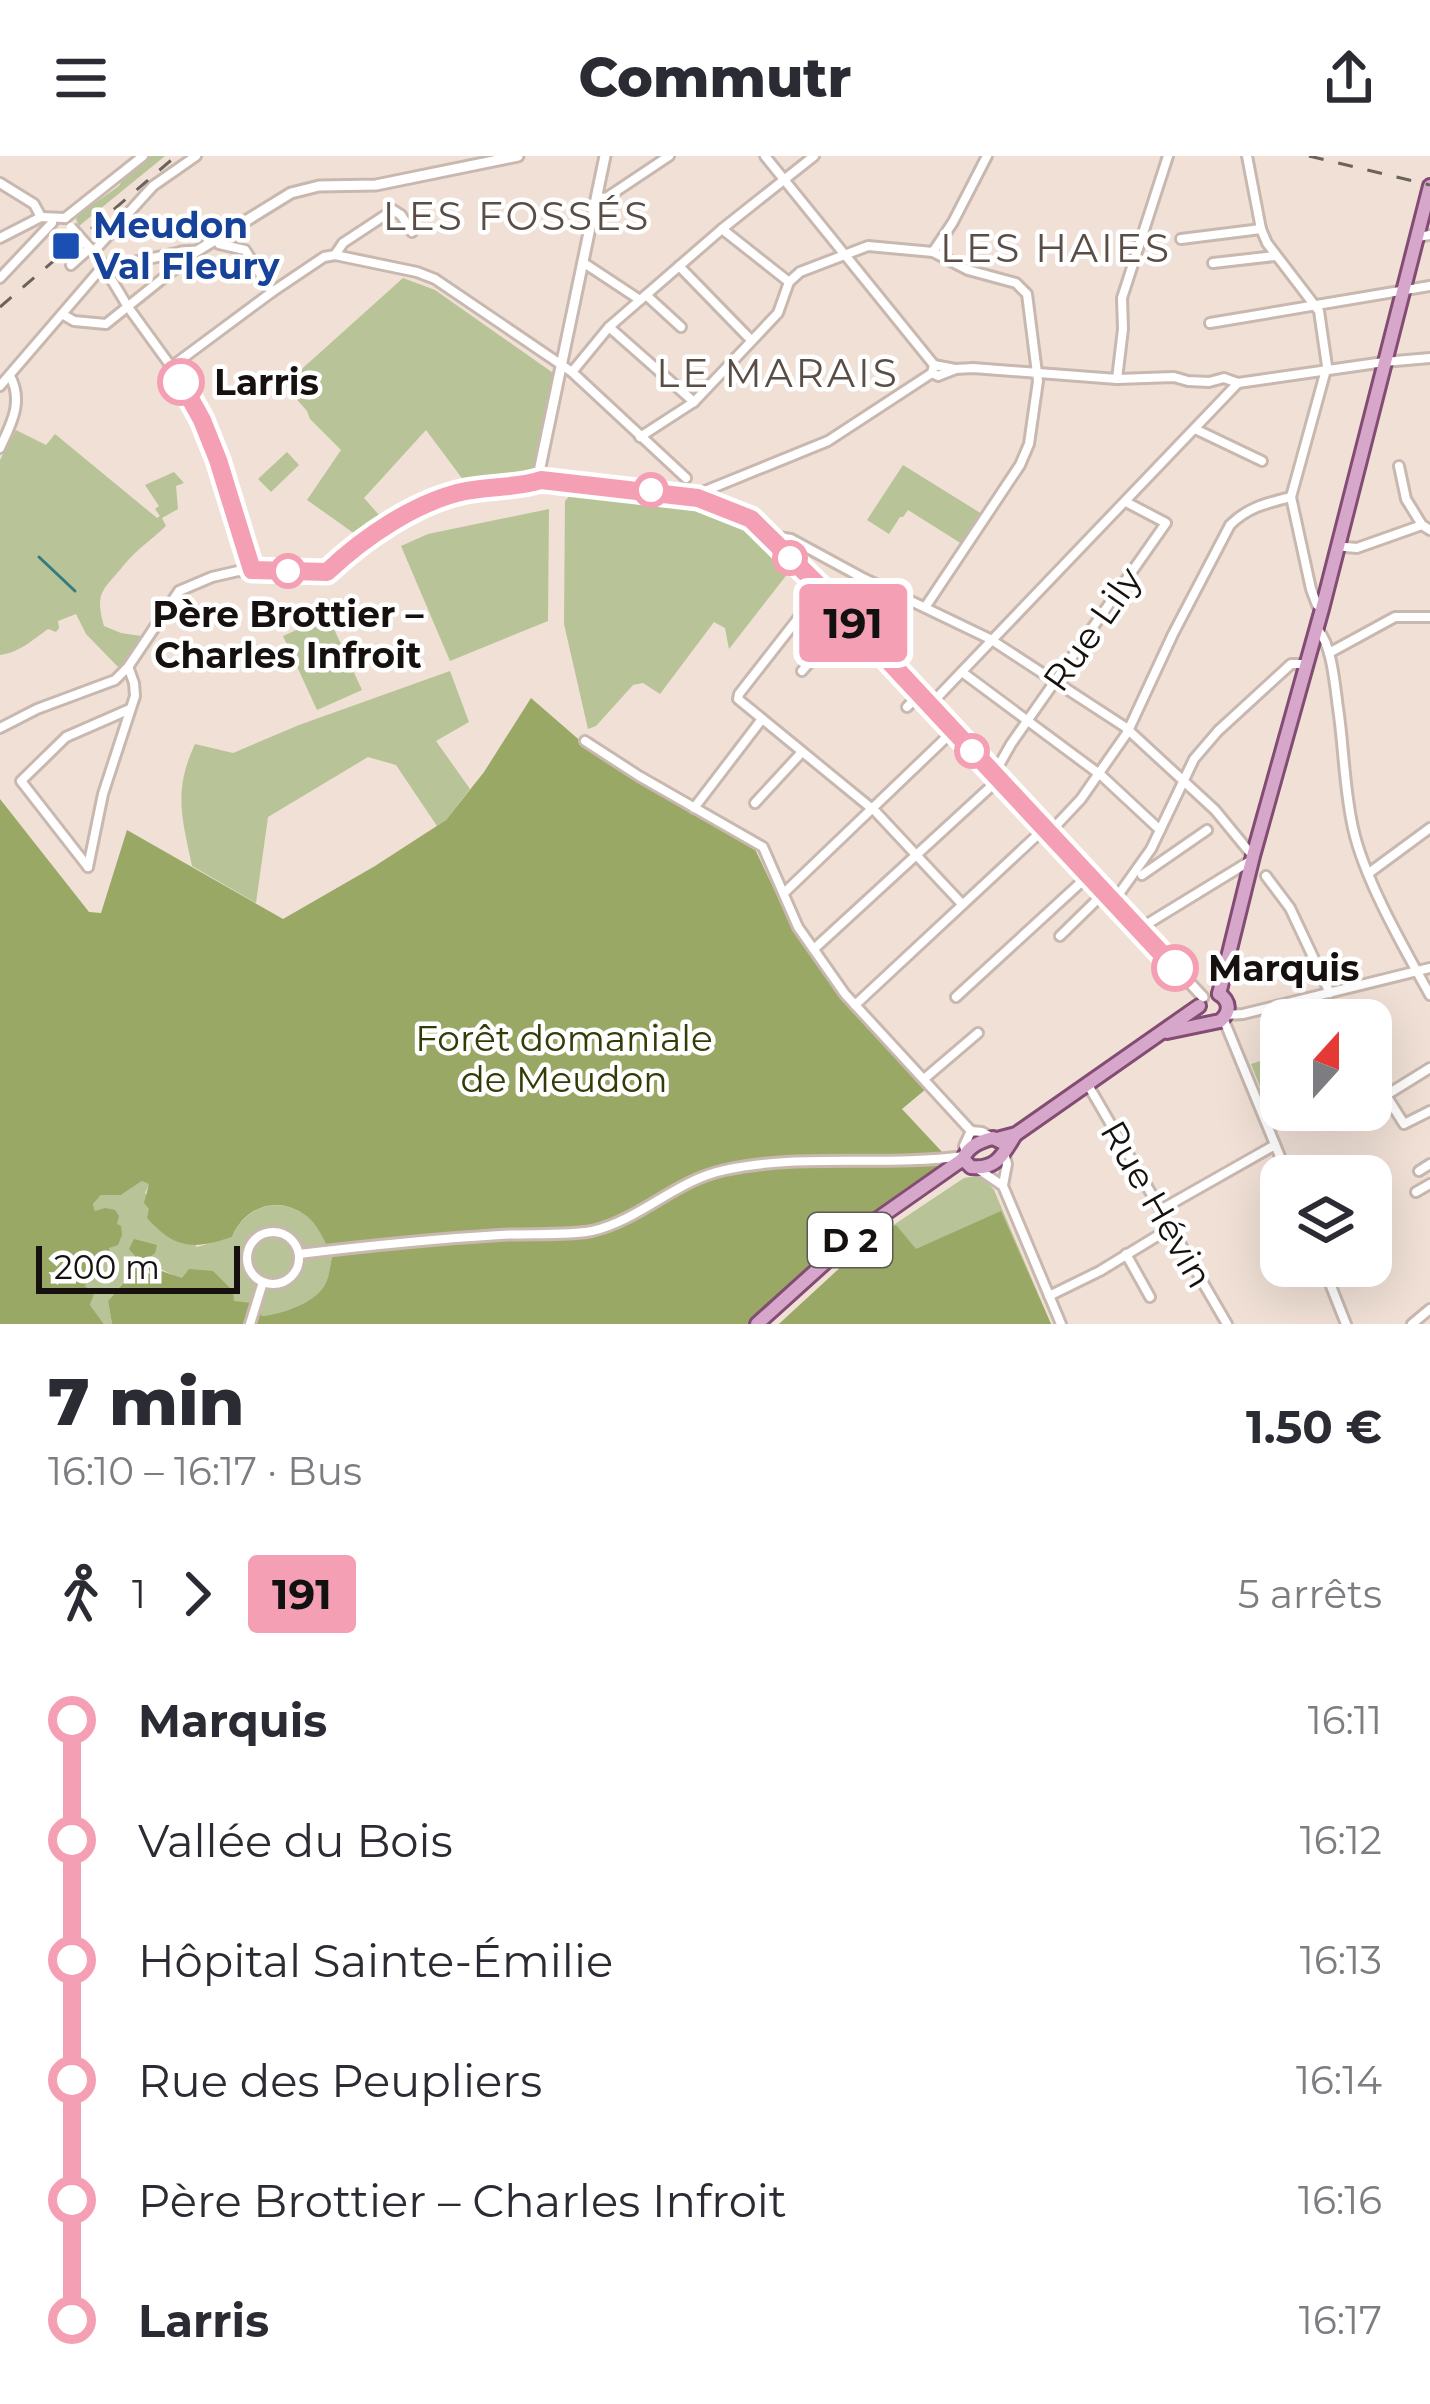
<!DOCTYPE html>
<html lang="fr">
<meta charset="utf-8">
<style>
:root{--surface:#fff;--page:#f7f7f7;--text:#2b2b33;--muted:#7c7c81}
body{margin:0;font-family:Montserrat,sans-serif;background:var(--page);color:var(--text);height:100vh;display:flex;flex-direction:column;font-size:45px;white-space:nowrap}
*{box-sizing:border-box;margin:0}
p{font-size:39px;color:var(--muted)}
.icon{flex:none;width:66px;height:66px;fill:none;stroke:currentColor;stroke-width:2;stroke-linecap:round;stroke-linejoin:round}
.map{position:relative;height:1168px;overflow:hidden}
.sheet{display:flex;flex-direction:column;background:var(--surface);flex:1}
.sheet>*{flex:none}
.badge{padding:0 24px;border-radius:9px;font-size:42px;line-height:78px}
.needle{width:78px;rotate:21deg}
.controls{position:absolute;left:1260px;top:843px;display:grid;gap:24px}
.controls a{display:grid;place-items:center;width:132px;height:132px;border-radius:24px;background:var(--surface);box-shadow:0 12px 48px #0002;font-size:60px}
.scale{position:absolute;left:36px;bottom:30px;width:204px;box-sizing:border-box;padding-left:12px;border:6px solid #16110e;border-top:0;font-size:33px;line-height:42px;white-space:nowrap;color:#16110e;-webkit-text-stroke:9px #fff;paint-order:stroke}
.map>.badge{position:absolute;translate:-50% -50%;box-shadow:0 0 0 6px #fff}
.legs{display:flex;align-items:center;gap:18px;height:132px;padding:0 48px;font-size:39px}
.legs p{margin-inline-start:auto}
.head{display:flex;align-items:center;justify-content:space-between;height:204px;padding:0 48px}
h1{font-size:66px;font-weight:800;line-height:90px}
ul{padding:0 48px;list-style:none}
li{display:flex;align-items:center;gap:42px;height:120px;font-size:45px}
li i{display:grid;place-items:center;width:18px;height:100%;margin:0 15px;background:currentColor}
li i::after{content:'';width:30px;height:30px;margin:-15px;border:9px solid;border-radius:50%;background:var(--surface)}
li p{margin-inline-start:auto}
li:first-child i{background:linear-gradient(#0000 50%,currentColor 0)}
li:last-child i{background:linear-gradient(currentColor 50%,#0000 0)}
header{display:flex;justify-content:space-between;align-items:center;height:156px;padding:0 48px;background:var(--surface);font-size:54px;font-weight:800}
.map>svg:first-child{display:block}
.green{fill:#b8c397}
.forest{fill:#99a965}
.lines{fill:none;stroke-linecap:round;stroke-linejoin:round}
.stream{stroke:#357b7d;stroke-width:3}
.minor-casing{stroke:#c8b8af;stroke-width:14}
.tertiary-casing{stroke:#c8b8af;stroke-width:15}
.primary-casing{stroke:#824c73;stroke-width:18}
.minor{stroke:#fff;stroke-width:8}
.tertiary{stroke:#fff;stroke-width:9}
.primary{stroke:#d7a7cb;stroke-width:12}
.rail{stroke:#6b625c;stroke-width:3;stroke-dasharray:15 15;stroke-linecap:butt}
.minor-bridge-casing{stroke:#c8b8af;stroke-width:14;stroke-linecap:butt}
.minor-bridge{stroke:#fff;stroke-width:8}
.line-1-casing{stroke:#fff;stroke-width:27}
.line-1{stroke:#f59fb4;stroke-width:18}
.transit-dot{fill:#1a4fb4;stroke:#fff;stroke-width:4.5}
.stop-1-dot{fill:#fff;stroke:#f59fb4;stroke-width:6}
.labels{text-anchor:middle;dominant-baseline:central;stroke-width:9;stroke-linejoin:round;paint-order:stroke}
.shield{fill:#fff;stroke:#5c5856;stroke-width:3}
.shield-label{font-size:33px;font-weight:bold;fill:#16110e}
.transit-label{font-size:36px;font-weight:bold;fill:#164399;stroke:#fff;text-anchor:start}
.stop-label{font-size:36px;font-weight:bold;fill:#16110e;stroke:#fff;text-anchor:start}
.street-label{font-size:36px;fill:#16110e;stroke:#fff}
.park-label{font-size:36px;fill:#333c07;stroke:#fff}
.neighbourhood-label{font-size:39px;letter-spacing:3px;fill:#5a4d45;stroke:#fff}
</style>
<header><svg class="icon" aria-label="menu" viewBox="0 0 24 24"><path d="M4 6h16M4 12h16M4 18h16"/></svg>Commutr<svg class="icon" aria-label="share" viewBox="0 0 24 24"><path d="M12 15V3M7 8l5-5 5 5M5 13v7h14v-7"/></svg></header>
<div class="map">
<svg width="1430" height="1168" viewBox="0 0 1430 1168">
<rect width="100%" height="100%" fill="#f0e0d6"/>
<g class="green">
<polygon points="151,0 165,0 79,70 76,63 78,59 119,30 123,23"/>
<polygon points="403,122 435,134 556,219 531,321 467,329 426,274 364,342 386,367 362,383 307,344 341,294 310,263 307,255 284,229"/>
<path d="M16 274 46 289 55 278 157 362 160 360 155 353 159 350 145 329 174 316 184 327 176 330 178 353 162 362 166 370C150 385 137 393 123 410 104 434 94 435 104 470L121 477 141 480 130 501 120 513 86 478 76 458 58 465 59 472 56 476 48 473C32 484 21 496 0 499V304Z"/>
<polygon points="287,296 299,309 271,336 258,323"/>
<polygon points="903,309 982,358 962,388 908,354 903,361 900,361 889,378 867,364"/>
<path d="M573 336C628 340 691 341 742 367 761 376 777 397 792 412L729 493 725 472 714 466 660 538 643 527 633 529 596 570 588 573 564 468 565 345Z"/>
<polygon points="549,353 548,465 450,505 401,390 428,378"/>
<polygon points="328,460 362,534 317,554 283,480"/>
<path d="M450 515 469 566 436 585 470 633 446 664 437 670 396 609 368 601 268 661 256 747 192 710C182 662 173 635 195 588L233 597 299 569Z"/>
<polygon points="1281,898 1281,939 1266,946 1251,908"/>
<polygon points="978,1020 986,1025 994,1034 1051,1168 779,1168 868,1086 964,1022"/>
<path d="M142 1025 150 1027 145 1037 197 1091 232 1081C245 1051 277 1039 305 1059 318 1068 326 1087 332 1101 330 1110 329 1123 324 1130 313 1148 281 1158 262 1160L156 1111H150L149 1101 135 1100 134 1113 108 1145 112 1168H104L90 1149 93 1139 85 1130 97 1109 111 1101 109 1092 117 1068 95 1055 93 1048 101 1039H121Z"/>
</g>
<g class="forest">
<path d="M531 542 584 588 661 637 752 687 785 756 835 835 926 933 902 953 944 998 941 1012 856 1072 748 1168H112L108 1145 134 1114 129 1111 135 1100 129 1093 134 1083 157 1089 155 1097 149 1102 150 1111 182 1122 189 1113 213 1115 233 1135 234 1145 251 1147 262 1160C281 1158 313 1148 324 1130 329 1123 330 1110 332 1101 326 1088 318 1068 305 1059 278 1039 245 1050 232 1081 194 1094 175 1093 147 1062L149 1053 144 1047 149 1028 142 1025 121 1039H101L93 1048 95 1055 105 1052 115 1054 119 1060 117 1068 121 1070 122 1079 118 1089 109 1092 111 1101 97 1109 85 1130 94 1138 90 1149 104 1168H0V643L89 756 101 757 127 674 283 763 375 710 446 664 484 616Z"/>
<polygon points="1001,1055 1051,1168 779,1168 868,1086 896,1069 916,1093"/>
</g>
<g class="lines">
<polyline class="stream" points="39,401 75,435"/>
<defs>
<g id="minor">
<polyline points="765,0 934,209"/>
<polyline points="1247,0 1261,73 1267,87 1319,155 1327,210 1291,341 1311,433 1317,449 1322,453"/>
<polyline points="0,27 34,48 41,61"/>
<polyline points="597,41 606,42 669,0"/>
<polyline points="65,62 143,0"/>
<polyline points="722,73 789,126"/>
<polyline points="1418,81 1430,79"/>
<polyline points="0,82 41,61 65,62"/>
<polyline points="216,83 219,88 245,94 272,136"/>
<polyline points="1181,83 1261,73"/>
<polyline points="87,89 98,101 128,151 178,220 202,264 218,305 252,414"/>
<polyline points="94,95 153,30 196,0"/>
<polyline points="335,99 417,116 435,123 572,216 686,322"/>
<polyline points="584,107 640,144"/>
<polyline points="1213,107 1275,100"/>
<polyline points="71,109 90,92"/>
<polyline points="679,110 751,184"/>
<polyline points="0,122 52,67 52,63"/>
<polyline points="646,139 681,171"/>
<polyline points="62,158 74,165 106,168 197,95"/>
<polyline points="1210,167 1430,130"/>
<polyline points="609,171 694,246"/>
<polyline points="171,211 272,136 324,101 335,99 343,87 393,54 401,59 412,76"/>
<polyline points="572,216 609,171 722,73 814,0"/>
<polyline points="932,217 938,220 956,213 973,212 1117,223 1174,221 1188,225 1209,226 1224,222 1238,227 1384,206 1430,202"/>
<polyline points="1117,223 1123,173 1122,142 1168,0"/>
<polyline points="0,230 98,116 105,112 181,96 179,110"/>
<polyline points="1195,273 1262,305"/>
<polyline points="640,281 694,246 778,157 789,126 800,116 868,90 933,96 953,66 987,0"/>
<path d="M0 292C11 268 24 246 10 220"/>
<polyline points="1399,310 1406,343 1422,369"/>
<polyline points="698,342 705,335 828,285 932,217 934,209 955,213"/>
<polyline points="771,380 791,383 861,421 990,483 1125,571 1215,654 1252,699"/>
<polyline points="1345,391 1357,392 1422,369 1430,374"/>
<polyline points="821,433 739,538 738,543 876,656 962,748"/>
<polyline points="926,450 1020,309 1029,288 1038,225 1027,138 1016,127 968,114 933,96"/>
<path d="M1318 474C1332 489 1335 530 1338 552 1344 592 1344 632 1353 672 1364 723 1404 792 1430 839"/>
<polyline points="1329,497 1395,461 1430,461"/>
<polyline points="802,515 848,462"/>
<polyline points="962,516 1102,620 1160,674"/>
<polyline points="929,550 1238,227"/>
<polyline points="907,551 919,539"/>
<path d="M0 572 37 553 115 524 128 511 179 435 212 421 238 415 327 416C365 381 414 345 466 335 491 330 517 332 541 324"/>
<polyline points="585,585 639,620 763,691 798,771 845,838 971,975"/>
<polyline points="994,618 1011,588 1166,367 1126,346"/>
<polyline points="755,647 802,596"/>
<polyline points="694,652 762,563"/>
<path d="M1050 676 1081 643 1127 577 1173 478 1230 369C1248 351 1267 347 1291 341"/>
<polyline points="88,711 21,625 66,581 130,553"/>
<polyline points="88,711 103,638 135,540 134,527 129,513"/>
<polyline points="1369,717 1430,672"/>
<polyline points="1142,719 1207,674"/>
<polyline points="1266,720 1290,752 1330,837"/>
<polyline points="784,737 953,575"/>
<polyline points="1114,745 1151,693 1194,603 1218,575 1291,508 1306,508"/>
<polyline points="1139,773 1250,705"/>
<polyline points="1060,780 1105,736"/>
<polyline points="815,792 998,624"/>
<polyline points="956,841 1089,719"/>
<polyline points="855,849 1046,671"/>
<polyline points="1226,859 1243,858 1430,812"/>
<polyline points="1223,862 1288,1020"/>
<polyline points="1430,912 1388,938 1387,941 1404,968 1430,955"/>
<polyline points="924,923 978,877"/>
<polyline points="1088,929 1227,1168"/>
<polyline points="966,996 964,990 971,975 982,976 991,981"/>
<polyline points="978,1013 1003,1030 1061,1168"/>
<polyline points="1419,1015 1430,1008"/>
<polyline points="1003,1029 1007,1008 1004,997"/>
<polyline points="1416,1036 1430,1028"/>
<polyline points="1162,1053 1275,989"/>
<circle cx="273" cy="1102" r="26"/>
<path d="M299 1098C366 1090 433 1083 500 1079 528 1077 565 1080 592 1075 640 1064 676 1024 725 1014 803 997 885 1011 964 1000"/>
<polyline points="1126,1098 1150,1141"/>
<polyline points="1323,1110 1346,1168"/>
<polyline points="1049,1140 1100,1115 1172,1071"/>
<polyline points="250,1168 263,1126"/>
<polyline points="1412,1168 1430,1153"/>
</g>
<g id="tertiary">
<polyline points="605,0 540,311 541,324 698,342 751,363 817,428 1203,841"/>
<polyline points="181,96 197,95 291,37 319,30 376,29 518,0"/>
</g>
<g id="primary">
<polyline points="1219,838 1253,700 1322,453 1430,30"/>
<path d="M1167 876 1220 865C1231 856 1230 845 1219 838"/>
<polyline points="997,983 1016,978 1199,850"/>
<path d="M963 1003 971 1011C997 1014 1003 998 1015 979"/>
<path d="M963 1003C968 990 980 985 993 982L1003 987"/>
<polyline points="757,1168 859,1076 963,1003"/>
</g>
</defs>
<use href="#minor" class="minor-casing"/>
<use href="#tertiary" class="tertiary-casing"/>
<use href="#primary" class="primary-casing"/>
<use href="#minor" class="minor"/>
<use href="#tertiary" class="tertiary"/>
<use href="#primary" class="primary"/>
<g class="rail">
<polyline points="1309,0 1430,29"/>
<polyline points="0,151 176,0"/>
</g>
<defs>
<polyline id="minor-bridge" points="71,71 87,89"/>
</defs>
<use href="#minor-bridge" class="minor-bridge-casing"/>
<use href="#minor-bridge" class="minor-bridge"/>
</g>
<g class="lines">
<defs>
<path id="line-1" d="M181 226 202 264 218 304 252 414 327 416C363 382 416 345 466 335 491 330 517 332 541 324L698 342 751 363 817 428 1175 812"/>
</defs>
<use href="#line-1" class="line-1-casing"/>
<use href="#line-1" class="line-1"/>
</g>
<rect class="transit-dot" x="51" y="75" width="30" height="30" rx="6"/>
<g class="stop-1-dot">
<circle cx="181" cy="226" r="21"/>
<circle cx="651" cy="334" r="15"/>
<circle cx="790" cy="402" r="15"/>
<circle cx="288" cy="415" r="15"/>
<circle cx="972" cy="595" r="15"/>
<circle cx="1175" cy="812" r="21"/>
</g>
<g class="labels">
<rect class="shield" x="808" y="1057" width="84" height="54" rx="9"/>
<g class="shield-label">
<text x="850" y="1084">D 2</text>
</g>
<g class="transit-label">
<text x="93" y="69">Meudon<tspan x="93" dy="41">Val Fleury</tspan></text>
</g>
<g class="stop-label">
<text x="214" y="226">Larris</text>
<text x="288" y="458" text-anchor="middle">Père Brottier –<tspan x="288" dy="41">Charles Infroit</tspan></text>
<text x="1208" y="812">Marquis</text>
</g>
<g class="street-label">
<text transform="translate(1092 473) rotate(-55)">Rue Lily</text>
<text transform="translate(1157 1048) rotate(60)">Rue Hévin</text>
</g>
<g class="park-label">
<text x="564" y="882">Forêt domaniale<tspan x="564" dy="41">de Meudon</tspan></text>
</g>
<g class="neighbourhood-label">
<text x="517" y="60">LES FOSSÉS</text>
<text x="1056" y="92">LES HAIES</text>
<text x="778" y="217">LE MARAIS</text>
</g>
</g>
</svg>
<div class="controls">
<a><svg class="needle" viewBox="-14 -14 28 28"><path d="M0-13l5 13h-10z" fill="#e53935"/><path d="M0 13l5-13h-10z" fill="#7c7c81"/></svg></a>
<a><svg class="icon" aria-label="layers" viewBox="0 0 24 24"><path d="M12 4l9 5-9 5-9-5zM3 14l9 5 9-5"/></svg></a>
</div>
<div class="scale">200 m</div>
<b class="badge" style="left:853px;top:467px;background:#f59fb4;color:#111">191</b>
</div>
<section class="sheet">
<div class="head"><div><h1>7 min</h1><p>16:10 – 16:17 · Bus</p></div><b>1.50 €</b></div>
<div class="legs"><svg class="icon" aria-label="walk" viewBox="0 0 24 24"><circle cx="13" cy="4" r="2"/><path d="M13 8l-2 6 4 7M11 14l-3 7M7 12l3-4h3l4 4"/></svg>1<svg class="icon" aria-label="forward" viewBox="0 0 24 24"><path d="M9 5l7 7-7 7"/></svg><b class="badge" style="background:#f59fb4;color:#111">191</b><p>5 arrêts</p></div>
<ul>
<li><i style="color:#f59fb4"></i><b>Marquis</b><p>16:11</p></li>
<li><i style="color:#f59fb4"></i><span>Vallée du Bois</span><p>16:12</p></li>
<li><i style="color:#f59fb4"></i><span>Hôpital Sainte-Émilie</span><p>16:13</p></li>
<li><i style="color:#f59fb4"></i><span>Rue des Peupliers</span><p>16:14</p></li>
<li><i style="color:#f59fb4"></i><span>Père Brottier – Charles Infroit</span><p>16:16</p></li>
<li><i style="color:#f59fb4"></i><b>Larris</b><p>16:17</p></li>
</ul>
</section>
